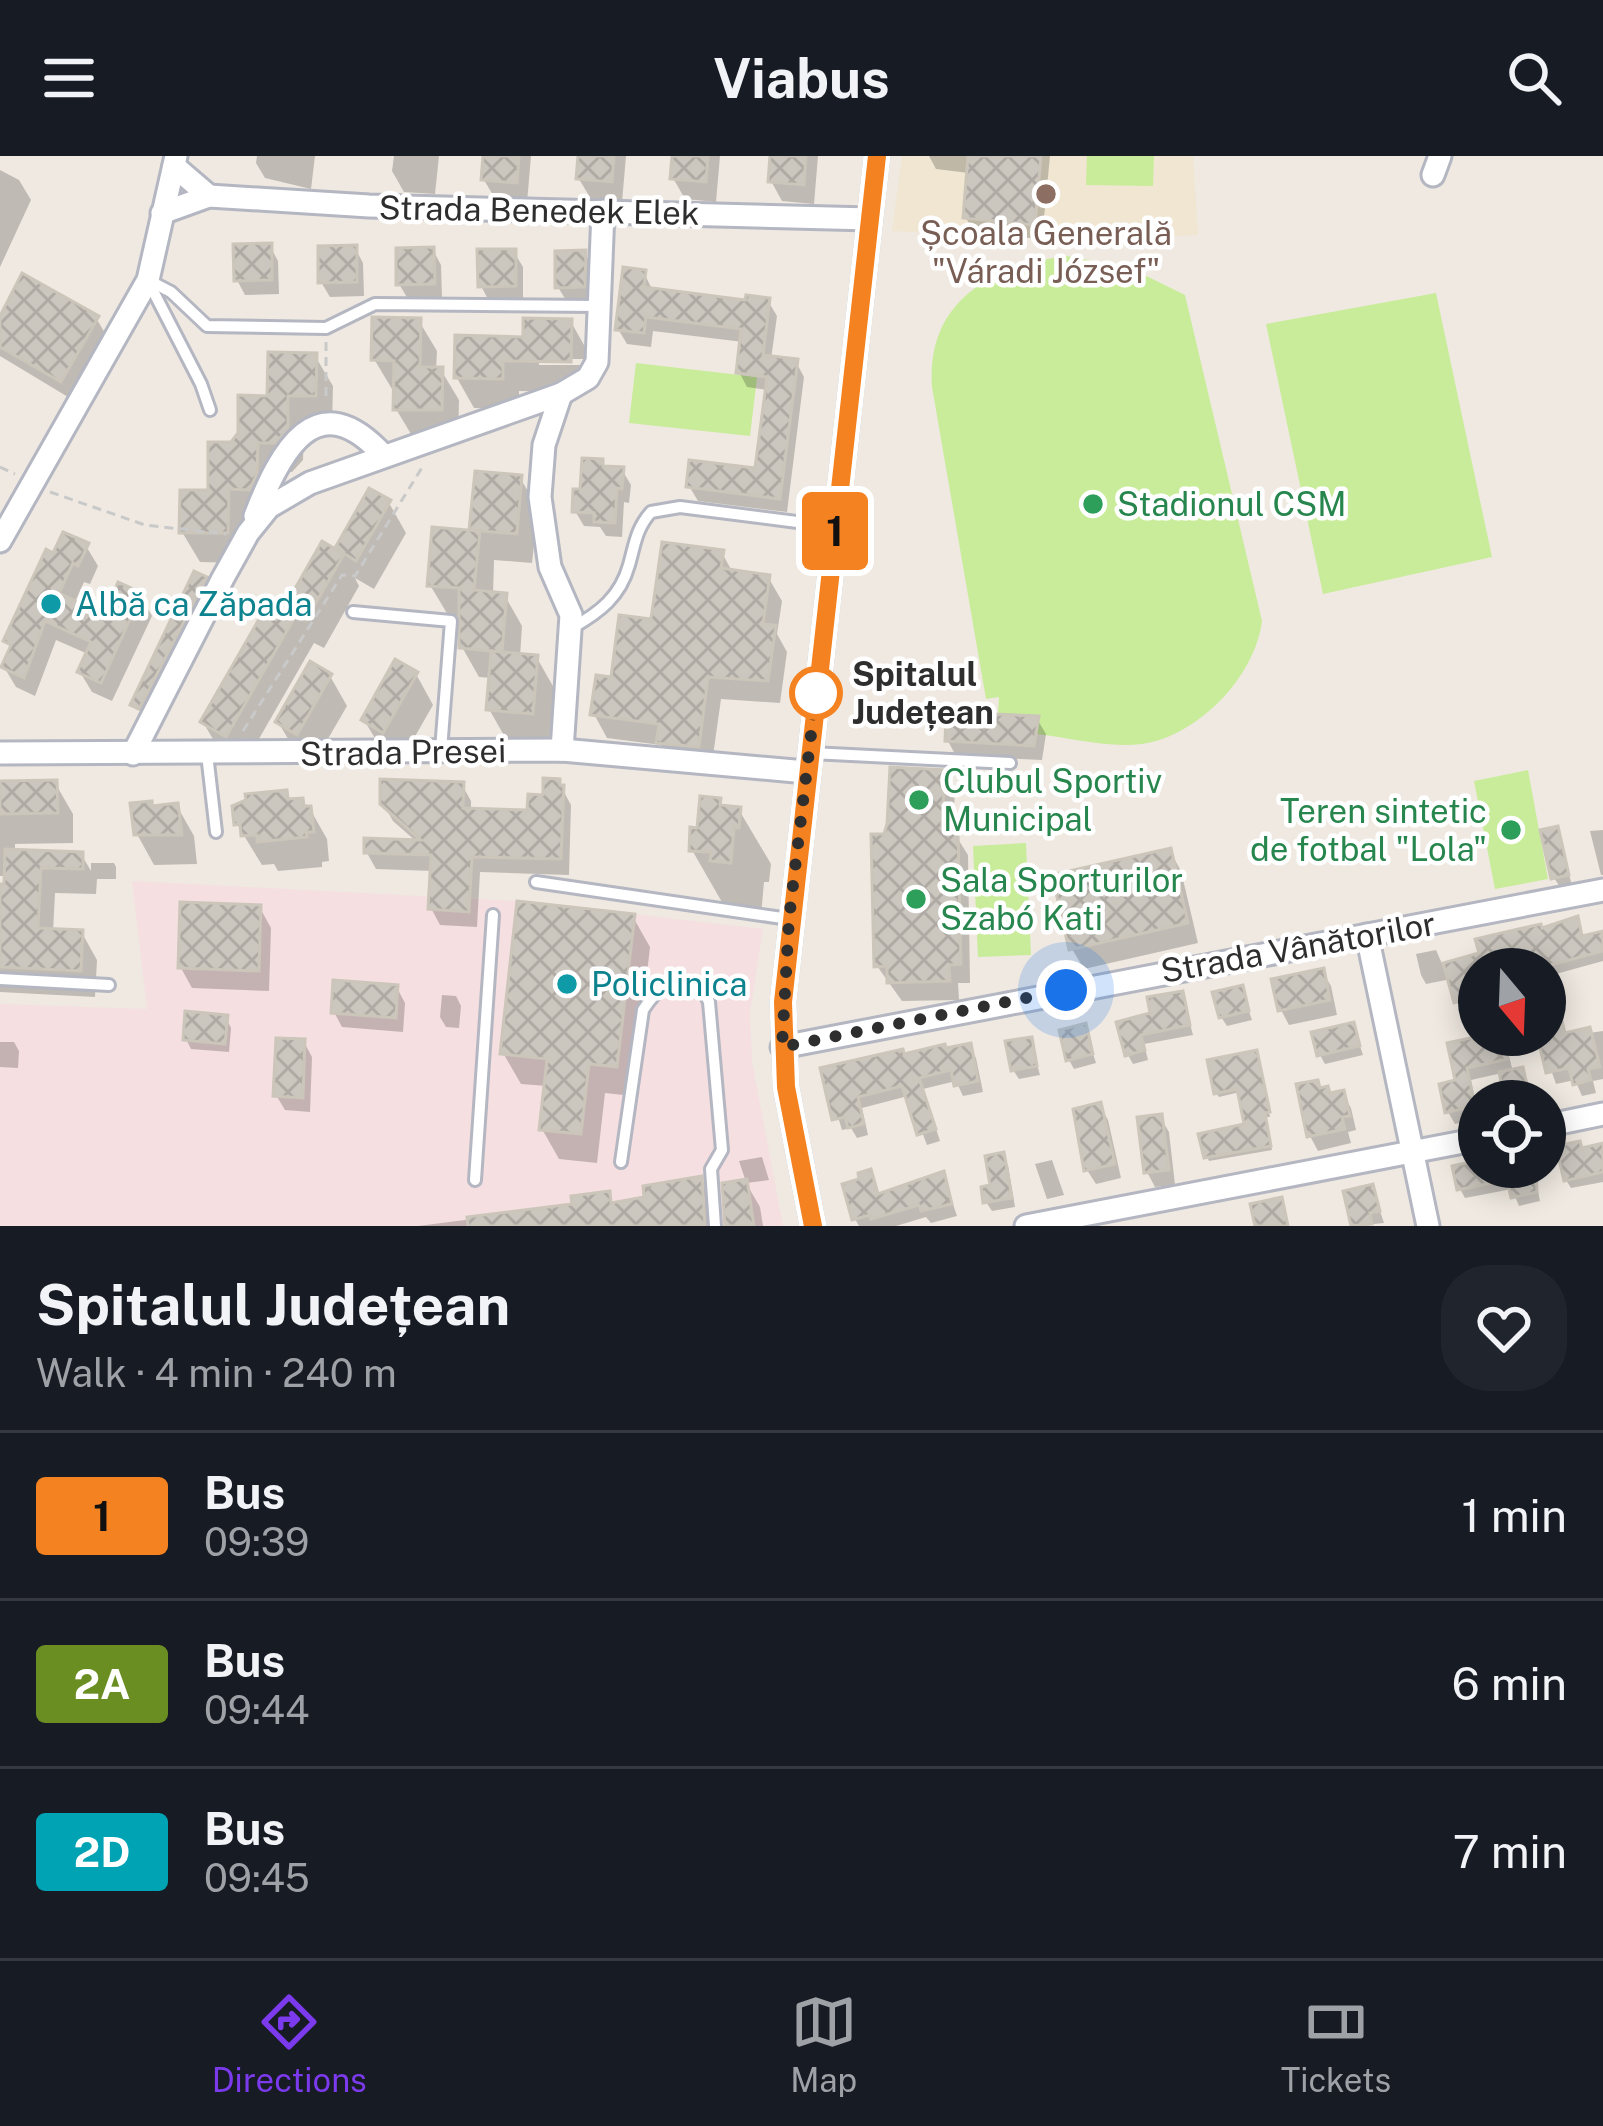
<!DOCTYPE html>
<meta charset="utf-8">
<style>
:root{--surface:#171b24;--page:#20242c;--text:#f1f3f6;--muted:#9ea1a6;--line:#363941;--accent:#7c3aed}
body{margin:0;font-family:"Public Sans",sans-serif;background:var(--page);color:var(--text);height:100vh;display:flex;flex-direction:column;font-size:45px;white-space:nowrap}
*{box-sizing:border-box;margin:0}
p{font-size:39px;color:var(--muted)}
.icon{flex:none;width:66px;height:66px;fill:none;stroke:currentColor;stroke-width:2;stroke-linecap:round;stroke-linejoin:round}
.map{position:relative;height:1070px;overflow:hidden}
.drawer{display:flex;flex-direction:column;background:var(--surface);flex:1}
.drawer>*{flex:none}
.badge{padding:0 24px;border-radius:9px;font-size:42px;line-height:78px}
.needle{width:78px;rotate:161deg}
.fabs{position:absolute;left:1458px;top:792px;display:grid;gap:24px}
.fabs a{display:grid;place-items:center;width:108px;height:108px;border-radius:50%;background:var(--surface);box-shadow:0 6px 30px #0003;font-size:60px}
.you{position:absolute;width:60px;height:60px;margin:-30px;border:9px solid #fff;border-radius:50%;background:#1a73e8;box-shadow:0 0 0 18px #1a73e833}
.map>.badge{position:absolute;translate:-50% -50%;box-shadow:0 0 0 6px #fff}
.round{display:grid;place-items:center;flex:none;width:126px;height:126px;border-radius:48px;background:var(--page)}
.head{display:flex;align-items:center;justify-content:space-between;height:204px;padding:0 36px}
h1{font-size:57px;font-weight:700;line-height:90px}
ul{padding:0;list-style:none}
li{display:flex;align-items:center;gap:36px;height:168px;padding:0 36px;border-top:3px solid var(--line)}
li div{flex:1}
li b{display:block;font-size:45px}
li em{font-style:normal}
li .badge{min-width:132px;font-weight:700;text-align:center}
header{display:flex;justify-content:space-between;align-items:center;height:156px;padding:0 36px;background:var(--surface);font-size:54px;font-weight:700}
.tab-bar{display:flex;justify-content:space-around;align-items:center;height:168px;border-top:3px solid var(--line);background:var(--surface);font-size:33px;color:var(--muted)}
.tab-bar a{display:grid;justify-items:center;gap:6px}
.tab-bar .selected{color:var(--accent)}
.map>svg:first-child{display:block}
.education{fill:#f0e6d1}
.medical{fill:#f5dfe0}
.pitch{fill:#c9ec9a}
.shadow{fill:#0003;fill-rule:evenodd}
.building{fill:url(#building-cross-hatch);stroke:#cbc5ba;stroke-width:3}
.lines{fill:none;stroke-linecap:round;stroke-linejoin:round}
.service-casing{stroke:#b4b7c1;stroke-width:16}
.minor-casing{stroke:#b4b7c1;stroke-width:27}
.path{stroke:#c9c9c9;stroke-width:3;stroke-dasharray:9 6;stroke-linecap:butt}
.service{stroke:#fff;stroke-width:10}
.minor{stroke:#fff;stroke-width:21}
.line-casing{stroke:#fff;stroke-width:27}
.line{stroke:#f58220;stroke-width:18}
.walk{stroke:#2e2e2e;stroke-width:12;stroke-dasharray:0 21.6}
.education-dot{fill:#8d6e63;stroke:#fff;stroke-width:4.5}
.leisure-dot{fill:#2e9e5b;stroke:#fff;stroke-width:4.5}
.culture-dot{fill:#0f9aa8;stroke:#fff;stroke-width:4.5}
.stop-dot{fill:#fff;stroke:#f58220;stroke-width:6}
.labels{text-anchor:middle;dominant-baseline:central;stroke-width:9;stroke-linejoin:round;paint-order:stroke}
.street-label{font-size:33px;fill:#2e2e2e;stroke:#fff}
.education-label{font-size:33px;fill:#785e54;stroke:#fff}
.leisure-label{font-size:33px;fill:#27864d;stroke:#fff;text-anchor:start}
.culture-label{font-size:33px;fill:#0d838f;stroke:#fff;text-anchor:start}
.stop-label{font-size:33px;font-weight:bold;fill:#2e2e2e;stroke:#fff;text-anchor:start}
</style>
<header><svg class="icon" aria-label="menu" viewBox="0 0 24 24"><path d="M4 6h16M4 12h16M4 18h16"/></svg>Viabus<svg class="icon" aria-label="search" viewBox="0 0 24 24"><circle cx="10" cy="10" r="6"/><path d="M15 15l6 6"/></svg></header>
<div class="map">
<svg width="1603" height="1070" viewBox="0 0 1603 1070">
<defs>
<pattern id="building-cross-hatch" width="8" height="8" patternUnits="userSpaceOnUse" patternTransform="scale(3)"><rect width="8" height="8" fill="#cbc7bf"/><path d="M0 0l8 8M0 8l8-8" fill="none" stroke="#afaba4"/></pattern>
</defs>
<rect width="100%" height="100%" fill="#efe9e1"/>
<polygon class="education" points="902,0 1193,0 1198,79 1076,84 892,75"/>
<polygon class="medical" points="132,725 517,745 763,773 750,857 752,905 783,1070 0,1070 0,848 147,853"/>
<g class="pitch">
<polygon points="1087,0 1154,0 1153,30 1086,29"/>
<path d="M1066 100 1128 111 1185 139 1262 465C1255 521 1198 580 1142 588 1107 592 1071 582 1037 578L1038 560 998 558 999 541 986 543 932 231C926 146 990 110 1066 100Z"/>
<polygon points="1436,137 1492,401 1323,438 1266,168"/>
<polygon points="636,207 757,221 750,280 629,267"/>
<polygon points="1528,614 1548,723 1495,733 1474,625"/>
<polygon points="1026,687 1031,799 978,801 973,690"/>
</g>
<g class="shadow">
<polygon points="257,0 315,0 311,33 265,22 256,7"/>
<polygon points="394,0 439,0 435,38 404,36 392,15"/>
<polygon points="486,0 531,0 527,47 496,44 484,24"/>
<polygon points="581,0 626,0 622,46 591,43 579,23"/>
<polygon points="675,0 720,0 716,46 685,43 673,22"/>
<polygon points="773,0 818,0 814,48 782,45 771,25"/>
<polygon points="929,0 1050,0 1042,83 974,77 966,62 969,17 936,13"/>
<polygon points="0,14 19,24 31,44 0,111"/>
<polygon points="270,90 278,105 279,138 245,139 237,124"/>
<polygon points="355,92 363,107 364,140 330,141 321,126"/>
<polygon points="433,94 441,109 442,142 408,143 399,128"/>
<polygon points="514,96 523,111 523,144 489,145 481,130"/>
<polygon points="585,97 593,112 592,146 567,146 558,131"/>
<polygon points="644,117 653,135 748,147 768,145 777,160 771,203 796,206 804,221 787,356 698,345 689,330 758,316 768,234 747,231 739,216 743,186 653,175 651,191 627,188 618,173"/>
<polygon points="96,162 108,182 73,244 0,200 0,166"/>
<polygon points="419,165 437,195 436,214 441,214 459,244 458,284 414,283 396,253 397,234 392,233 374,203"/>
<path d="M571 166 588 196 587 236 519 235V253L474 252 457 222 526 184ZM539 203H586V209H539Z"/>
<polygon points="315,200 333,230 332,269 304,269 303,304 292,316 274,316 266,363 244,363 244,407 200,406 182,376 211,337 233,289"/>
<polygon points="602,306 606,313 622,314 631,329 629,347 624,346 622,381 606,380 600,371 584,370 575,355"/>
<polygon points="520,322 538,352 532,407 494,404 493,439 505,440 522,470 520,501 537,502 554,532 549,587 506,583 489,553 492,522 479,521 462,491 462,460 448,459 430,429 475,377 472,373"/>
<polygon points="389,347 406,377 374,433 355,422 359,430 324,492 314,487 244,609 221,597 203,566 285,456 323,389 343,401 338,392"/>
<polygon points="86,390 98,410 90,428 84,426 74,448 105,462 140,440 152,460 112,545 92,536 80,516 88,498 56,484 35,540 16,531 4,511 11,493 7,485 55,401"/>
<polygon points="722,397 733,417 768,421 782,445 777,478 787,496 780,547 721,543 711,614 673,610 661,589 607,582 594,558 654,466"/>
<polygon points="204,423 207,427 141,555 136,553 134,549"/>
<polygon points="416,518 433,549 401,605 382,594 364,564"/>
<polygon points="330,520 347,550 314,607 296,596 278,566"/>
<polygon points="1037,563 1046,578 1042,604 956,600 948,585"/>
<polygon points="943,616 955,636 952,680 956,680 968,699 970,827 958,827 959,844 902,845 877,810 886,681"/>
<polygon points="558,625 571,649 569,719 480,716 477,771 440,769 431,752 433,715 376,713 367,697 418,687 393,665 383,647 462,629 471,645 471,656 530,657"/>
<polygon points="55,627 73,658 73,687 15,688 15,697 81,698 91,715 91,707 114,707 116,711 116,723 97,723 96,738 55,737 53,775 82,777 97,804 95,841 0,836 0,731 7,731 8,720 0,720 0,639"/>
<polygon points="286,638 290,646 301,645 310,653 327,683 329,705 322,706 322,711 278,715 274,708 262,709 237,668 249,646"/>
<polygon points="719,645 723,653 739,654 771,708 769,726 764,726 761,760 745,759 740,750 723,748 692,694"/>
<polygon points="177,650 194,680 197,708 154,709 137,678"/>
<polygon points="1556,674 1572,729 1560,731 1554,722"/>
<polygon points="1603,674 1603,719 1601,719 1590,675"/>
<polygon points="1170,695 1181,715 1198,787 1084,813 1072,793"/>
<polygon points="260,752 271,772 269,835 192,832 181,812"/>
<polygon points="633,761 650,791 633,940 605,937 597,1007 559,1003 542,973 547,930 521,928 503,897"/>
<polygon points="1577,764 1584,782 1603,779 1603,805 1545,821 1545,813 1479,813 1479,852 1463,856 1451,823 1426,828 1421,819 1416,798 1436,794 1443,810"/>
<polygon points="1322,815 1331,830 1337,859 1289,869 1281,854"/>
<polygon points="397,832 405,847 403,876 342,871 334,856"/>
<polygon points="1241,832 1252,864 1227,870 1221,861"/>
<polygon points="1182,838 1193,879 1144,888 1148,904 1133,908 1128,899 1154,860"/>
<polygon points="442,839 456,840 461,850 459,872 446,871 440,861"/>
<polygon points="226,862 231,872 229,896 191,893 186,883"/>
<polygon points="1546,865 1549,870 1561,868 1567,880 1603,875 1603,923 1593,925 1596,937 1582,940 1575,924 1556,928 1543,891 1509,900 1513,916 1522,914 1527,923 1532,945 1508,945 1502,917 1471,924 1479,963 1455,968 1448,956 1458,927 1485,879 1545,879"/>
<polygon points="1353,869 1363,899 1325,908 1320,899"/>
<polygon points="1084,871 1096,907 1074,913 1069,904"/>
<polygon points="1030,884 1040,919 1019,923 1013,914"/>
<polygon points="0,886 14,886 19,895 18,912 0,911"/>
<polygon points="304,886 312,901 310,956 285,954 276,939"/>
<polygon points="969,890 976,902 983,936 963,940 956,925 923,933 940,985 927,989 908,940 862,952 868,979 857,982 851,972 842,974 824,915"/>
<polygon points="1258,901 1270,961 1265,961 1272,994 1209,1005 1207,1001 1247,971 1240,936 1219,941 1216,937"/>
<polygon points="1321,935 1330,940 1342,937 1351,952 1356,974 1348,976 1351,987 1318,995 1310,980"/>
<polygon points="1100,950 1108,964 1121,1022 1096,1028 1087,1014"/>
<polygon points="1160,961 1169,976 1175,1029 1155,1031 1147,1016"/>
<polygon points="1603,990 1603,1026 1571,1032 1566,1024 1583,995"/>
<polygon points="1002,1000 1008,1009 1015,1051 992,1055 986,1046"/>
<polygon points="762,1001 769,1024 746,1027 760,1051 763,1070 728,1070 746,1026 739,1005"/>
<polygon points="1052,1004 1064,1039 1047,1043 1035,1008"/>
<polygon points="1479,1008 1479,1011 1533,1011 1540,1045 1519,1050 1512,1033 1465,1042 1460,1033"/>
<polygon points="869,1017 880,1041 943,1019 957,1060 931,1067 926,1061 896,1070 859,1070 855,1063 863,1025"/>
<polygon points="700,1023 715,1048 716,1070 418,1070 575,1050 608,1038 614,1049 648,1044"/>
<polygon points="1372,1031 1384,1067 1354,1070 1347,1037"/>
</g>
<g class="building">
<polygon points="483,0 519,0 517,27 481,24"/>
<polygon points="578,0 614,0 612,26 576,23"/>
<polygon points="672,0 708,0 706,26 670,23"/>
<polygon points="770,0 806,0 804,29 768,26"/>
<polygon points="968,0 1041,0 1035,69 963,62"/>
<polygon points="272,87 272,124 234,125 233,88"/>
<polygon points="357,89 357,126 318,127 318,90"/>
<polygon points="434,91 435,128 396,129 396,92"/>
<polygon points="477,93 516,93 516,130 478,131"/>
<polygon points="586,94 585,131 555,132 555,95"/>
<polygon points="623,111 646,114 644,131 745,144 746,139 770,142 763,199 798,203 780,343 686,331 689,304 755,312 767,221 736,217 741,173 646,161 644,177 615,174"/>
<polygon points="22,117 99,160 61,226 0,191 0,160"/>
<polygon points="372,161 421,162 420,211 443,211 442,254 393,254 394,205 371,204"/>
<polygon points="523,162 572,163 571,206 503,205 503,223 454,222 455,179 523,181"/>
<polygon points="268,196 317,197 316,240 288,240 288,273 275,287 258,287 257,317 250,334 229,333 228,377 179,377 180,334 208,334 208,286 231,286 238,277 238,239 267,240"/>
<polygon points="582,302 603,303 603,310 624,311 622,333 617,332 615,367 594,366 594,357 572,356 573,333 580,333"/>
<polygon points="475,315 522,319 517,378 469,374"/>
<polygon points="369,332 391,344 356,405 335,392"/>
<polygon points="432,371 480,375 474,434 507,437 502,496 459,492 459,432 427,430"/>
<polygon points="63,376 89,387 78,410 73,407 59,437 104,458 118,426 142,437 101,527 77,516 91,486 45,465 24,522 1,511 11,489 3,485 46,393 53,397"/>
<polygon points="322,385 344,398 306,464 296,459 226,581 200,566 270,444 284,452"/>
<polygon points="662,386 724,394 721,412 770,419 763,468 776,469 768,525 708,521 699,591 656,587 659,568 590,559 596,519 611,521 619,459 651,463"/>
<polygon points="194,415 207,421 139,553 130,549"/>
<polygon points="491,495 538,499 533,558 486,554"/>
<polygon points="395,503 418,516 383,577 361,564"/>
<polygon points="310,505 332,518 297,579 275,566"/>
<polygon points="946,556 1039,560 1034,590 945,585"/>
<polygon points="890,611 945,614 942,667 946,666 946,677 958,677 961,808 949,809 950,825 887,827 887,810 874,811 871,678 884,678 887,668"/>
<polygon points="543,622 560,623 560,629 564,629 561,703 472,701 469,756 428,753 431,699 364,697 364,682 421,684 380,648 380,623 464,626 463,652 527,654 528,638 543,639"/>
<polygon points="57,624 58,657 0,658 0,625"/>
<polygon points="287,634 288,643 303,642 304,650 311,650 314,676 306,676 307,681 257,686 257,679 241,680 240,668 234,669 232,650 246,644 245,638"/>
<polygon points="700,640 721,642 720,649 741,651 739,672 734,672 731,707 710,705 711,696 689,695 690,671 697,672"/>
<polygon points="152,645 152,650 178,647 182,679 134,679 130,647"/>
<polygon points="1558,670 1569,719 1551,723 1540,674"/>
<polygon points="1171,692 1188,767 1069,794 1052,719"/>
<polygon points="5,693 83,696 83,713 41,712 38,772 83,774 81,815 0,811 0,728 4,728"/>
<polygon points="517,745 635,758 617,911 589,908 581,978 539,974 547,903 500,898"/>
<polygon points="180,746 261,749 259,815 178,812"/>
<polygon points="1578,760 1582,780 1603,775 1603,795 1536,813 1479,813 1479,840 1454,847 1443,807 1479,797 1475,783 1541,768 1542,772"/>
<polygon points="1324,812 1330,844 1278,855 1271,823"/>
<polygon points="333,824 398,829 396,862 331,857"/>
<polygon points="1243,829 1249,855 1219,862 1212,836"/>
<polygon points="1183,835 1190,869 1141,879 1145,894 1125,900 1116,866 1150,857 1147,841"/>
<polygon points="185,855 228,859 225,888 183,884"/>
<polygon points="1562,865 1565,877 1590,871 1600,911 1588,913 1591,924 1573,929 1569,912 1546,917 1537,879 1545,879 1545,868"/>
<polygon points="1354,866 1360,890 1317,900 1311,876"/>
<polygon points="1086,867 1093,898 1066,905 1059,874"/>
<polygon points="1485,879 1502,879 1508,903 1467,912 1475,950 1445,957 1439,928 1455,924 1447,887"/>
<polygon points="1032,881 1037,910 1011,915 1005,885"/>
<polygon points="276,882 305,883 303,942 273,940"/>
<polygon points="971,887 978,925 954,930 951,914 919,922 936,973 917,979 902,930 858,941 864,968 848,972 845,961 832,964 820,912 903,893 904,898 945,888 946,892"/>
<polygon points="1257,894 1270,956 1265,957 1271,990 1204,1002 1198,978 1244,968 1237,933 1214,938 1207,904"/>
<polygon points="1523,911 1530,943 1505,945 1499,916"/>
<polygon points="1318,924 1320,932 1328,930 1330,937 1344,934 1350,960 1342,961 1345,973 1307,981 1296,928"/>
<polygon points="1101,946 1115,1008 1084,1015 1073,953"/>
<polygon points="1162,958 1169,1014 1144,1017 1137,961"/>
<polygon points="1580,985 1582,992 1603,987 1603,1016 1564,1025 1556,990"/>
<polygon points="1004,996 1012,1042 983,1047 981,1031 990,1029 985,1000"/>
<polygon points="1479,1004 1479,1011 1536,1011 1537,1036 1511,1042 1507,1024 1457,1034 1452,1010"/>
<polygon points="871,1013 878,1038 944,1015 952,1048 921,1055 919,1049 871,1063 870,1059 852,1064 842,1028 859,1023 858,1017"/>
<polygon points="702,1020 705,1070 468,1070 467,1061 572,1048 571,1040 610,1035 611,1047 644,1041 643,1030"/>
<polygon points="747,1023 754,1070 725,1070 722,1027"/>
<polygon points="1373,1028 1380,1055 1370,1057 1372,1068 1351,1070 1343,1035"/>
<polygon points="1282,1041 1288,1070 1255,1070 1250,1048"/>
</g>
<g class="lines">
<defs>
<g id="service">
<polyline points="148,124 171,136 207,170 326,172 375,148 598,150"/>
<polyline points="149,127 201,228 210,254"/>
<polyline points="353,456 451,465 441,594"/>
<path d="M572 472C600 456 620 441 629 409 635 388 636 373 651 356L680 351 836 371"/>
<polyline points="811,597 1010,607"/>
<polyline points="207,598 216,676"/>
<polyline points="536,726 789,763"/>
<polyline points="0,823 109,829"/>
<path d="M621 1006 643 854C657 832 673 820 700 828L709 846 722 994 711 1013 715 1070"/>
<polyline points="475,1024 493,759"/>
</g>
<g id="minor">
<polyline points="174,10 209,40"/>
<polyline points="1433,19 1440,0"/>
<polyline points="162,57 209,40 369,50 870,63"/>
<polyline points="561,238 544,289 540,341 550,411 571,459 562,594"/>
<path d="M255 360C280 296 316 225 384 300"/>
<polyline points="0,385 148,124 176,0"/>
<polyline points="0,597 562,594 806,616"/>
<polyline points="133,598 223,422 248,377 269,351 310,327 561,238 588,222 597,206 603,55"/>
<polyline points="1367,779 1428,1070"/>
<polyline points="782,891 1603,734"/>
<polyline points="1545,970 1603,958"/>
<polyline points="813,1070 786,931 783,846 877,0"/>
<polyline points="1026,1070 1479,983"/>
</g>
</defs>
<use href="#service" class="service-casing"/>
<use href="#minor" class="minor-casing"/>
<g class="path">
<polyline points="326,186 326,246"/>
<polyline points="0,311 15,318"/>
<polyline points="50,336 145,369 226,378"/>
<polyline points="243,575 342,419 355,420 423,310"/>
</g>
<use href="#service" class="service"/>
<use href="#minor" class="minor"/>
</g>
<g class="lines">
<defs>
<polyline id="line" points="813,1070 786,931 783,846 877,0"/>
</defs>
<use href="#line" class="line-casing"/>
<use href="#line" class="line"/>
<polyline class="walk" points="816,537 789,763 782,891 1066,834"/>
</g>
<circle class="education-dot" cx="1046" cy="38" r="12"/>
<g class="leisure-dot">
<circle cx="1093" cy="348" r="12"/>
<circle cx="919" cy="644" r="12"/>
<circle cx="1511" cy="674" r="12"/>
<circle cx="916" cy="743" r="12"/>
</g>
<g class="culture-dot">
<circle cx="51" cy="448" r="12"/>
<circle cx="567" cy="828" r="12"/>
</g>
<circle class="stop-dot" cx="816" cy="537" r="24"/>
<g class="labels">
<g class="street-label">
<text transform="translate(539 54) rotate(1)">Strada Benedek Elek</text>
<text transform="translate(403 596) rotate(-1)">Strada Presei</text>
<text transform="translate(1298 791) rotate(-10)">Strada Vânătorilor</text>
</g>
<g class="education-label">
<text x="1046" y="77">Școala Generală<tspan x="1046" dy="38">"Váradi József"</tspan></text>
</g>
<g class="leisure-label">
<text x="1117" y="348">Stadionul CSM</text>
<text x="943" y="625">Clubul Sportiv<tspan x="943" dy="38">Municipal</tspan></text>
<text x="1487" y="655" text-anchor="end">Teren sintetic<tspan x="1487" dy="38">de fotbal "Lola"</tspan></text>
<text x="940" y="724">Sala Sporturilor<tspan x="940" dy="38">Szabó Kati</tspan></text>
</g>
<g class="culture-label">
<text x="75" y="448">Albă ca Zăpada</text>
<text x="591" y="828">Policlinica</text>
</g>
<g class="stop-label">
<text x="852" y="518">Spitalul<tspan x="852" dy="38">Județean</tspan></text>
</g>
</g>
</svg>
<div class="fabs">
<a><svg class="needle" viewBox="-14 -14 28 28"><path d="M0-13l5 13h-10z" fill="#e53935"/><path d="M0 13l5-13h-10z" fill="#9ea1a6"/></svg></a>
<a><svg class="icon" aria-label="locate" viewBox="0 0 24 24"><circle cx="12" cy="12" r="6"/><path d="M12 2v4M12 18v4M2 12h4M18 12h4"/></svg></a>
</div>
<div class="you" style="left:1066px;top:834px"></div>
<b class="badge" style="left:835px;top:375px;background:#f58220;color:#111">1</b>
</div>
<section class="drawer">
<div class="head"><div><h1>Spitalul Județean</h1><p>Walk · 4 min · 240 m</p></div><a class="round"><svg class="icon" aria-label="heart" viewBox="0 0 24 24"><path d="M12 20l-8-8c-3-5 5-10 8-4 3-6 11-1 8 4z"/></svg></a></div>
<ul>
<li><span class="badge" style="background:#f58220;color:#111">1</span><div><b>Bus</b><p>09:39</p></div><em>1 min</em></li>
<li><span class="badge" style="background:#6b8e23;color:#fff">2A</span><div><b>Bus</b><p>09:44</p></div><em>6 min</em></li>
<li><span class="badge" style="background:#00a3b4;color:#fff">2D</span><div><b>Bus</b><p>09:45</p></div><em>7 min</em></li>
</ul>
</section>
<nav class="tab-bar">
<a class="selected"><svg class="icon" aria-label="directions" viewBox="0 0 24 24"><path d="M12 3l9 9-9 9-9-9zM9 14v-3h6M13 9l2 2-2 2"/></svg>Directions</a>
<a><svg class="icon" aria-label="map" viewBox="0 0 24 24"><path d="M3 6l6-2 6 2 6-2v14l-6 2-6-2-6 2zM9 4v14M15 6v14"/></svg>Map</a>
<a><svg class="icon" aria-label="tickets" viewBox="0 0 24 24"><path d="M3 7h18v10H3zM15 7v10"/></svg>Tickets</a>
</nav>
